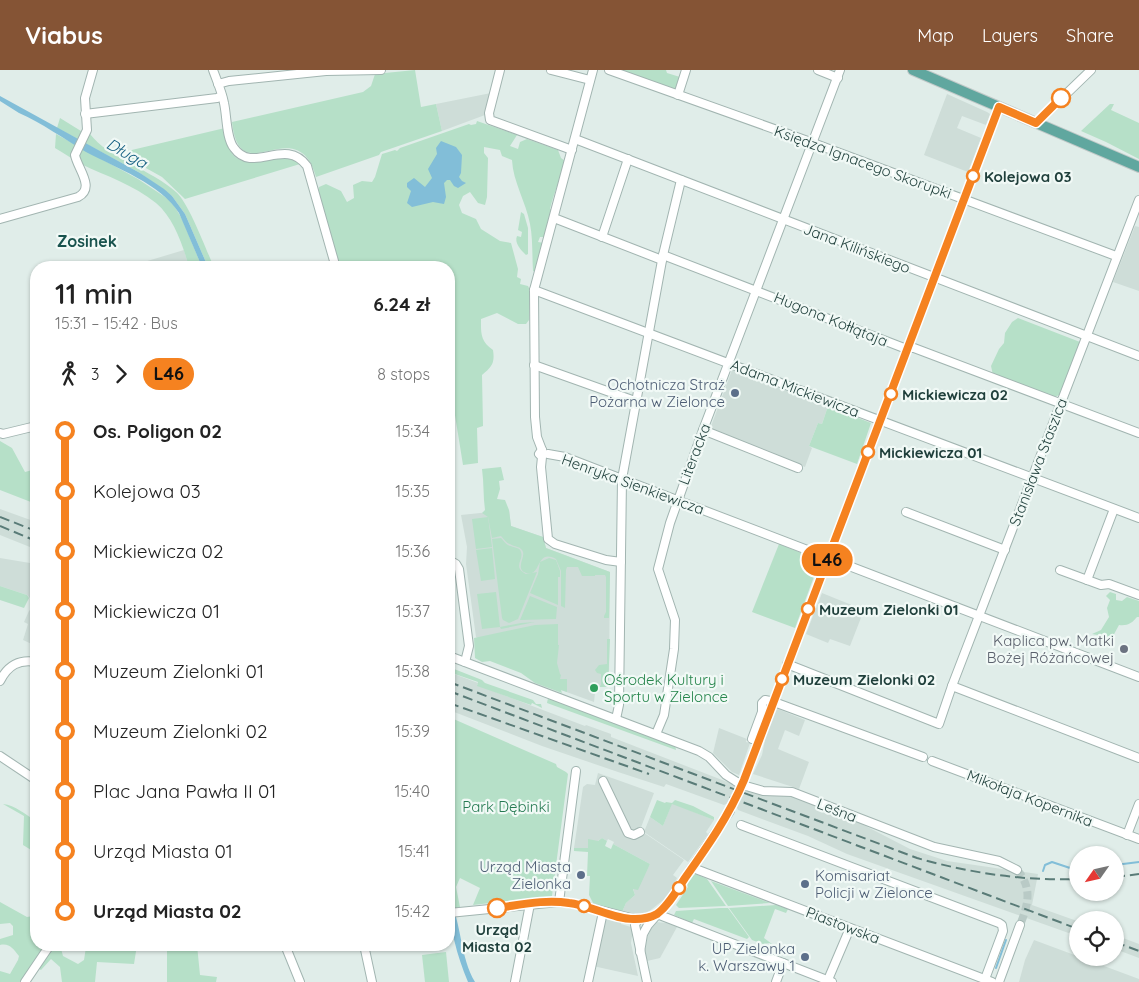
<!DOCTYPE html>
<meta charset="utf-8">
<style>
:root{--surface:#fff;--page:#f6f6f6;--text:#222;--muted:#767676;--accent:#855435}
body{margin:0;font-family:Quicksand,sans-serif;background:var(--page);color:var(--text);height:100vh;display:flex;flex-direction:column;font-size:19px;white-space:nowrap}
*{box-sizing:border-box;margin:0}
p{font-size:16px;color:var(--muted)}
.icon{flex:none;width:28px;height:28px;fill:none;stroke:currentColor;stroke-width:2;stroke-linecap:round;stroke-linejoin:round}
.map{position:relative;flex:1;overflow:hidden}
.drawer{position:absolute;left:30px;top:191px;width:425px;height:690px;display:flex;flex-direction:column;background:var(--surface);border-radius:20px;box-shadow:0 1px 4px #0004}
.drawer>*{flex:none}
.badge{padding:0 10px;border-radius:16px;font-size:18px;line-height:32px}
.needle{width:32px;rotate:236deg}
.buttons{position:absolute;left:1069px;top:776px;display:grid;gap:10px}
.buttons a{display:grid;place-items:center;width:55px;height:55px;border-radius:50%;background:var(--surface);box-shadow:0 1px 4px #0004;font-size:25px}
.map>.badge{position:absolute;translate:-50% -50%;box-shadow:0 0 0 2px #fff}
.legs{display:flex;align-items:center;gap:8px;height:55px;padding:0 25px;font-size:16px}
.legs p{margin-inline-start:auto}
.headline{display:flex;align-items:center;justify-content:space-between;height:85px;padding:0 25px}
h1{font-size:28px;font-weight:600;line-height:38px}
ul{padding:0 25px;list-style:none}
li{display:flex;align-items:center;gap:18px;height:60px;font-size:19px}
li i{display:grid;place-items:center;width:8px;height:100%;margin:0 6px;background:currentColor}
li i::after{content:'';width:12px;height:12px;margin:-6px;border:4px solid;border-radius:50%;background:var(--surface)}
li p{margin-inline-start:auto}
li:first-child i{background:linear-gradient(#0000 50%,currentColor 0)}
li:last-child i{background:linear-gradient(currentColor 50%,#0000 0)}
header{display:flex;align-items:center;gap:30px;box-sizing:border-box;height:70px;padding:0 25px;background:var(--accent);color:#fff}
header strong{font-size:24px}
nav{display:flex;gap:28px;margin-inline-start:auto;font-size:18px}
.map>svg:first-child{display:block}
.built{fill:#ceddd8}
.green{fill:#b6e0c8}
.water{fill:#82bed8}
.lines{fill:none;stroke-linecap:round;stroke-linejoin:round}
.stream{stroke:#82bed8;stroke-width:2}
.minor-tunnel{stroke:#b9cac6;stroke-width:8;stroke-dasharray:8 4;stroke-linecap:butt}
.minor-casing{stroke:#a2b5b1;stroke-width:10}
.major-casing{stroke:#c0c9c8;stroke-width:12}
.minor{stroke:#fff;stroke-width:8}
.major{stroke:#60a79f;stroke-width:10}
.rail{stroke:#597b77;stroke-width:2;stroke-dasharray:10 5;stroke-linecap:butt}
.minor-bridge-casing{stroke:#a2b5b1;stroke-width:10;stroke-linecap:butt}
.minor-bridge{stroke:#fff;stroke-width:8}
.line-1-casing{stroke:#fff;stroke-width:11}
.line-1{stroke:#f58220;stroke-width:8}
.stop-1-dot{fill:#fff;stroke:#f58220;stroke-width:2.5}
.service-dot{fill:#5c6f8a;stroke:#f1f9f6;stroke-width:2}
.worship-dot{fill:#6b7280;stroke:#f1f9f6;stroke-width:2}
.leisure-dot{fill:#2e9e5b;stroke:#f1f9f6;stroke-width:2}
.labels{text-anchor:middle;dominant-baseline:central;stroke-width:4.5;stroke-linejoin:round;paint-order:stroke}
.street-label{font-size:15px;fill:#1f3f3b;stroke:#f1f9f6}
.stop-label{font-size:15px;font-weight:bold;fill:#1f3f3b;stroke:#f1f9f6;text-anchor:start}
.service-label{font-size:15px;fill:#4e5e75;stroke:#f1f9f6;text-anchor:end}
.worship-label{font-size:15px;fill:#5b616d;stroke:#f1f9f6;text-anchor:end}
.leisure-label{font-size:15px;fill:#27864d;stroke:#f1f9f6;text-anchor:start}
.park-label{font-size:15px;fill:#257a52;stroke:#f1f9f6}
.water-label{font-size:16px;font-style:italic;fill:#135e81;stroke:#f1f9f6}
.neighbourhood-label{font-size:16px;font-weight:bold;fill:#19534e;stroke:#f1f9f6}
</style>
<header>
<strong>Viabus</strong>
<nav><a>Map</a><a>Layers</a><a>Share</a></nav>
</header>
<div class="map">
<svg width="1139" height="912" viewBox="0 0 1139 912">
<rect width="100%" height="100%" fill="#e0ede9"/>
<g class="built">
<polygon points="491,23 485,45 442,61 436,34"/>
<polygon points="947,24 987,42 990,44 986,55 962,46 957,58 981,68 968,102 924,85"/>
<polygon points="1135,156 1139,157 1139,221 1113,212"/>
<polygon points="184,180 189,197 124,198"/>
<polygon points="732,300 828,336 822,354 818,353 809,376 812,378 805,397 710,359"/>
<polygon points="0,439 36,452 36,488 35,488 35,479 0,465"/>
<polygon points="509,440 511,456 543,467 546,478 610,502 609,609 608,617 599,617 598,623 595,623 594,632 561,620 476,567 466,494 467,477 461,445"/>
<polygon points="0,488 36,494 36,576 23,570 28,554 24,552 29,541 35,535 35,533 27,525 0,516"/>
<polygon points="822,523 864,540 850,576 830,569 828,573 806,564"/>
<polygon points="449,602 478,613 477,615 585,656 586,655 611,664 611,667 730,713 745,721 761,725 783,723 854,750 910,779 947,791 1038,804 1032,835 1077,851 1077,866 847,784 808,766 738,740 737,738 726,734 724,735 666,714 664,717 618,702 542,676 449,640"/>
<polygon points="778,639 805,650 799,666 785,660 778,679 809,692 799,719 753,704 762,685 766,665 775,641"/>
<polygon points="719,658 747,669 746,672 750,673 739,705 732,702 713,683"/>
<polygon points="598,703 654,723 640,760 684,790 673,805 677,808 667,827 647,843 635,845 622,842 626,833 635,825 633,818 637,819 650,794 613,774 614,772 608,769 607,771 602,768 588,778 574,778 583,717 587,714 595,715"/>
<polygon points="672,733 714,750 706,762 708,764 688,792 644,762 650,747 663,756"/>
<polygon points="605,847 621,852 621,854 631,857 633,859 631,873 638,906 593,896"/>
<polygon points="656,852 667,853 677,857 660,888 647,891 645,879 647,868 654,853"/>
<polygon points="1115,865 1139,874 1139,888 1115,879"/>
<polygon points="1034,870 1139,909 1139,912 1019,912 1025,890"/>
</g>
<g class="green">
<path d="M415 0 421 37 436 34 442 61 381 82 379 85 316 107C314 101 312 94 308 89 283 56 239 116 232 52L363 22 371 16 375 4Z"/>
<polygon points="616,0 666,0 667,3 680,7 675,21"/>
<polygon points="1110,34 1114,34 1111,40 1139,53 1139,89 1106,72 1081,61"/>
<path d="M60 48 89 66 90 64C108 88 152 100 176 122 189 133 206 180 214 197H208L185 144 172 126 140 103 57 58Z"/>
<path d="M477 51 517 65 510 76 518 79 520 72 527 69 558 80 561 88 565 91C561 108 554 122 550 139L552 140 545 167H540L538 172 544 173 536 202 533 201C532 186 533 169 530 154 526 132 513 112 512 90L502 86 500 80 484 77V83L488 88 487 127 485 135 478 133 470 122 463 126 459 135 462 143 476 149 481 159 500 171 511 173 518 199 517 207 521 209 520 214 528 216 530 220 529 250 526 254H518L497 243 481 249C481 263 480 271 493 280 495 293 492 297 482 305L483 356 477 358 478 393 463 395 449 308V198L340 197 318 121 319 117 326 114 341 121 347 132 354 128 353 115 362 111 372 112 375 107 382 84 395 80 397 81 400 78 469 54 471 55 476 54Z"/>
<path d="M225 58C229 119 273 73 300 94L185 129 162 107 119 83Z"/>
<path d="M56 64 138 109 168 129 175 137 182 149 202 197H189C183 176 174 148 156 133 134 115 106 106 81 94 72 89 64 83 55 78Z"/>
<path d="M521 142 524 144 528 158V184L526 185C521 180 514 173 517 166L521 167 522 162 518 160Z"/>
<polygon points="1018,248 1080,272 1061,324 1055,327 993,305 991,296 999,279 1004,273 1005,263 1012,252"/>
<polygon points="828,336 871,353 857,394 809,376 818,353 822,354"/>
<polygon points="0,371 12,378 25,402 36,399 36,434 0,420"/>
<path d="M501 397 504 410 499 411 500 419 497 429 505 430 509 440 511 456 543 467 546 478 610 502 609 548H604V546L606 542V507L605 505H595V506H582L578 497H567L566 500 565 538 561 536V501L556 489C535 478 542 508 526 503 515 499 525 488 523 482 521 476 514 477 510 474 506 473 504 469 501 466L492 468 488 447 482 443 485 440C483 426 484 413 482 399Z"/>
<polygon points="488,447 492,477 476,479 472,449"/>
<path d="M501 468C504 471 506 475 511 476 514 478 520 477 521 482 524 491 512 496 526 504L537 502 518 549 509 553 503 550 502 548 492 469Z"/>
<polygon points="779,474 817,489 819,493 795,558 752,542"/>
<polygon points="492,478 495,509 481,511 476,480"/>
<polygon points="549,488 556,490 560,501 560,507 558,507 558,535 530,523 538,504 540,492"/>
<polygon points="0,516 27,525 29,528 24,538 0,530"/>
<polygon points="496,522 500,557 521,553 535,552 501,559 500,557 482,559 477,524"/>
<path d="M1110 522 1116 524V530L1122 531 1127 527 1139 531V547H1137C1132 553 1128 556 1119 555L1113 566 1108 567 1092 564 1101 560 1109 547 1107 538 1110 530 1106 526Z"/>
<polygon points="530,526 557,537 556,549 520,550"/>
<polygon points="558,554 558,575 559,575 557,593 560,604 561,605 560,609 567,609 567,622 561,620 562,623 535,613 521,603 490,591 482,592 475,588 474,568 535,555"/>
<polygon points="607,569 610,569 608,617 599,617 601,615 601,604 597,603 595,600 599,595 607,594"/>
<polygon points="449,597 482,610 485,613 533,630 536,634 541,634 542,638 532,633 531,635 477,616 478,612 449,602"/>
<polygon points="548,628 675,675 676,680 547,633"/>
<polygon points="449,647 556,694 557,697 566,702 568,704 552,826 473,835 480,818 460,808 456,817 460,837 455,838 449,825"/>
<polygon points="657,730 665,733 666,732 672,733 675,730 693,736 714,747 714,750 672,734 663,756 650,747"/>
<path d="M3 734C15 735 26 745 36 751V783L23 775 24 746Z"/>
<polygon points="602,768 607,771 605,776 611,779 613,774 650,794 638,820 633,819 635,825 626,833 622,842 593,833 589,825 590,806 587,806 588,782 574,781 574,778 588,778 588,769 598,771"/>
<polygon points="696,804 707,809 726,836 679,838 676,835 688,817 687,814 693,805"/>
<polygon points="711,811 770,833 728,836"/>
<path d="M0 832 27 847 33 846 36 848V875H60L63 886 78 894 84 890 86 877 89 875H137L134 894 97 892 95 912H62L60 897 51 889 41 900 34 896 22 912H0V901L10 904 18 890 19 886C13 879 10 873 0 875V869L13 865V856L10 853 0 854Z"/>
<polygon points="776,835 788,839 786,843 775,839 764,868 772,874 773,879 770,883 767,881 771,878 770,873 763,874 752,870 729,838"/>
<polygon points="720,838 728,838 749,867 747,869 694,849 692,853 674,845 676,841"/>
<polygon points="167,875 197,875 200,905 217,907 216,912 167,912"/>
<polygon points="446,882 449,912 425,912 422,885"/>
</g>
<g class="water">
<path d="M0 26 140 103 164 119 172 126 185 144 208 197H202L179 143C161 114 116 98 86 82 64 69 42 53 19 43L0 31Z"/>
<polygon points="441,71 456,77 462,85 461,103 459,107 462,111 466,113 458,118 454,116 450,110 447,110 444,113 446,127 444,134 433,132 412,137 407,133 411,121 407,117 407,113 414,108 425,117 432,108 428,99 437,84 436,78"/>
<path d="M449 828C462 854 460 887 475 912H468C457 886 449 856 449 828Z"/>
</g>
<g class="lines">
<g class="stream">
<polyline points="1115,795 1139,792"/>
<polyline points="1043,801 1045,795 1052,792 1070,798 1078,798"/>
<polyline points="996,898 1006,870"/>
</g>
<g class="minor-tunnel">
<polyline points="730,741 744,710"/>
<path d="M1017 800C1033 818 1028 835 1020 855"/>
</g>
<defs>
<g id="minor">
<path d="M213 0C217 11 222 22 224 33 227 46 226 68 234 78 253 105 285 66 307 96L336 198"/>
<polyline points="500,0 489,43 490,50 572,80"/>
<polyline points="551,0 590,10"/>
<polyline points="609,0 805,70 1116,186"/>
<polyline points="818,0 838,8"/>
<polyline points="218,14 229,11 326,1 381,0"/>
<polyline points="678,25 686,0"/>
<polyline points="85,44 217,28 222,26"/>
<polyline points="1036,53 1091,0"/>
<polyline points="575,69 1139,286"/>
<polyline points="554,148 662,190"/>
<path d="M0 149 78 127C96 118 77 98 75 85L87 60 85 28 93 0"/>
<polyline points="602,167 628,89"/>
<polyline points="663,185 904,278 914,278 1139,363"/>
<polyline points="534,220 1139,448"/>
<polyline points="534,295 635,331"/>
<polyline points="703,360 798,398"/>
<polyline points="0,363 3,364 36,356"/>
<polyline points="542,380 537,367 535,347 534,220 593,0"/>
<polyline points="542,380 539,384 542,387 541,397 548,469 555,474 606,490 621,492"/>
<polyline points="548,384 565,387 622,409 1139,607"/>
<polyline points="906,442 1005,480"/>
<polyline points="449,490 456,494 459,499 469,576 465,592"/>
<polyline points="1060,500 1101,515 1109,514 1139,525"/>
<polyline points="1087,510 1114,439"/>
<polyline points="449,586 699,681 709,687 726,705 737,712"/>
<polyline points="787,594 939,654 952,616 1139,130"/>
<path d="M0 611C8 595 19 589 36 592"/>
<polyline points="952,616 1139,688"/>
<polyline points="774,632 923,687"/>
<polyline points="616,649 619,635 622,409 663,185 681,110"/>
<polyline points="656,664 664,645 674,579 675,550 658,499 670,453 703,360 840,0"/>
<polyline points="752,669 762,642 762,633 765,630 770,631"/>
<polyline points="0,686 36,710"/>
<polyline points="932,691 1139,769"/>
<polyline points="744,710 999,37"/>
<polyline points="603,711 628,763 634,765 640,762"/>
<polyline points="746,716 763,721 792,722 934,777 999,791 1017,800"/>
<polyline points="741,755 999,853 1002,855 1003,861 985,909"/>
<polyline points="1127,765 1139,734"/>
<polyline points="693,798 992,912"/>
<polyline points="559,832 576,701"/>
<polyline points="449,843 559,832 576,834 635,849 645,849 657,844"/>
<polyline points="657,844 832,912"/>
<polyline points="638,849 635,855 647,912"/>
<polyline points="285,875 300,912"/>
<polyline points="364,875 372,912"/>
<polyline points="640,882 643,864 648,855 670,830 730,741"/>
<polyline points="25,912 50,875"/>
<polyline points="515,912 530,834"/>
<polyline points="588,912 603,842"/>
<polyline points="776,912 783,893"/>
<polyline points="827,912 850,858"/>
<polyline points="999,912 1020,855"/>
</g>
<polyline id="major" points="913,0 1139,97"/>
</defs>
<use href="#minor" class="minor-casing"/>
<use href="#major" class="major-casing"/>
<use href="#minor" class="minor"/>
<use href="#major" class="major"/>
<g class="rail">
<polyline points="0,447 36,461"/>
<polyline points="0,456 36,471"/>
<path d="M449 612 917 788C970 803 1023 811 1078 809"/>
<polyline points="449,621 1078,859"/>
<polyline points="449,633 649,704"/>
<polyline points="1115,807 1139,804"/>
<polyline points="1115,872 1139,881"/>
</g>
<defs>
<polyline id="minor-bridge" points="737,712 746,716"/>
</defs>
<use href="#minor-bridge" class="minor-bridge-casing"/>
<use href="#minor-bridge" class="minor-bridge"/>
</g>
<g class="lines">
<defs>
<path id="line-1" d="M497 838C520 835 545 829 569 833 589 835 616 850 635 849 642 849 650 848 657 844 669 835 677 820 685 808 707 777 729 746 744 710L999 37 1036 53 1061 28"/>
</defs>
<use href="#line-1" class="line-1-casing"/>
<use href="#line-1" class="line-1"/>
</g>
<g class="stop-1-dot">
<circle cx="1061" cy="28" r="9"/>
<circle cx="973" cy="106" r="6"/>
<circle cx="891" cy="324" r="6"/>
<circle cx="868" cy="382" r="6"/>
<circle cx="808" cy="539" r="6"/>
<circle cx="782" cy="609" r="6"/>
<circle cx="679" cy="818" r="6"/>
<circle cx="584" cy="836" r="6"/>
<circle cx="497" cy="838" r="9"/>
</g>
<g class="service-dot">
<circle cx="735" cy="323" r="5"/>
<circle cx="581" cy="805" r="5"/>
<circle cx="805" cy="814" r="5"/>
<circle cx="805" cy="887" r="5"/>
</g>
<circle class="worship-dot" cx="1124" cy="579" r="5"/>
<circle class="leisure-dot" cx="594" cy="618" r="5"/>
<g class="labels">
<g class="street-label">
<text transform="translate(863 92) rotate(20)">Księdza Ignacego Skorupki</text>
<text transform="translate(857 178) rotate(21)">Jana Kilińskiego</text>
<text transform="translate(831 249) rotate(22)">Hugona Kołłątaja</text>
<text transform="translate(795 318) rotate(21)">Adama Mickiewicza</text>
<text transform="translate(694 384) rotate(-69)">Literacka</text>
<text transform="translate(1038 392) rotate(-69)">Stanisława Staszica</text>
<text transform="translate(633 414) rotate(20)">Henryka Sienkiewicza</text>
<text transform="translate(1030 728) rotate(21)">Mikołaja Kopernika</text>
<text transform="translate(837 740) rotate(21)">Leśna</text>
<text transform="translate(843 855) rotate(21)">Piastowska</text>
</g>
<g class="stop-label">
<text x="984" y="106">Kolejowa 03</text>
<text x="902" y="324">Mickiewicza 02</text>
<text x="879" y="382">Mickiewicza 01</text>
<text x="819" y="539">Muzeum Zielonki 01</text>
<text x="793" y="609">Muzeum Zielonki 02</text>
<text x="497" y="859" text-anchor="middle">Urząd<tspan x="497" dy="17">Miasta 02</tspan></text>
</g>
<g class="service-label">
<text x="725" y="314">Ochotnicza Straż<tspan x="725" dy="17">Pożarna w Zielonce</tspan></text>
<text x="571" y="796">Urząd Miasta<tspan x="571" dy="17">Zielonka</tspan></text>
<text x="815" y="805" text-anchor="start">Komisariat<tspan x="815" dy="17">Policji w Zielonce</tspan></text>
<text x="795" y="878">UP Zielonka<tspan x="795" dy="17">k. Warszawy 1</tspan></text>
</g>
<g class="worship-label">
<text x="1114" y="570">Kaplica pw. Matki<tspan x="1114" dy="17">Bożej Różańcowej</tspan></text>
</g>
<g class="leisure-label">
<text x="604" y="609">Ośrodek Kultury i<tspan x="604" dy="17">Sportu w Zielonce</tspan></text>
</g>
<g class="park-label">
<text x="506" y="736">Park Dębinki</text>
</g>
<g class="water-label">
<text transform="translate(127 83) rotate(30)">Długa</text>
</g>
<g class="neighbourhood-label">
<text x="87" y="171">Zosinek</text>
</g>
</g>
</svg>
<div class="buttons">
<a><svg class="needle" viewBox="-14 -14 28 28"><path d="M0-13l5 13h-10z" fill="#e53935"/><path d="M0 13l5-13h-10z" fill="#767676"/></svg></a>
<a><svg class="icon" aria-label="locate" viewBox="0 0 24 24"><circle cx="12" cy="12" r="6"/><path d="M12 2v4M12 18v4M2 12h4M18 12h4"/></svg></a>
</div>
<b class="badge" style="left:827px;top:490px;background:#f58220;color:#111">L46</b>
<section class="drawer">
<div class="headline"><div><h1>11 min</h1><p>15:31 – 15:42 · Bus</p></div><b>6.24 zł</b></div>
<div class="legs"><svg class="icon" aria-label="walk" viewBox="0 0 24 24"><circle cx="13" cy="4" r="2"/><path d="M13 8l-2 6 4 7M11 14l-3 7M7 12l3-4h3l4 4"/></svg>3<svg class="icon" aria-label="forward" viewBox="0 0 24 24"><path d="M9 5l7 7-7 7"/></svg><b class="badge" style="background:#f58220;color:#111">L46</b><p>8 stops</p></div>
<ul>
<li><i style="color:#f58220"></i><b>Os. Poligon 02</b><p>15:34</p></li>
<li><i style="color:#f58220"></i><span>Kolejowa 03</span><p>15:35</p></li>
<li><i style="color:#f58220"></i><span>Mickiewicza 02</span><p>15:36</p></li>
<li><i style="color:#f58220"></i><span>Mickiewicza 01</span><p>15:37</p></li>
<li><i style="color:#f58220"></i><span>Muzeum Zielonki 01</span><p>15:38</p></li>
<li><i style="color:#f58220"></i><span>Muzeum Zielonki 02</span><p>15:39</p></li>
<li><i style="color:#f58220"></i><span>Plac Jana Pawła II 01</span><p>15:40</p></li>
<li><i style="color:#f58220"></i><span>Urząd Miasta 01</span><p>15:41</p></li>
<li><i style="color:#f58220"></i><b>Urząd Miasta 02</b><p>15:42</p></li>
</ul>
</section>
</div>
